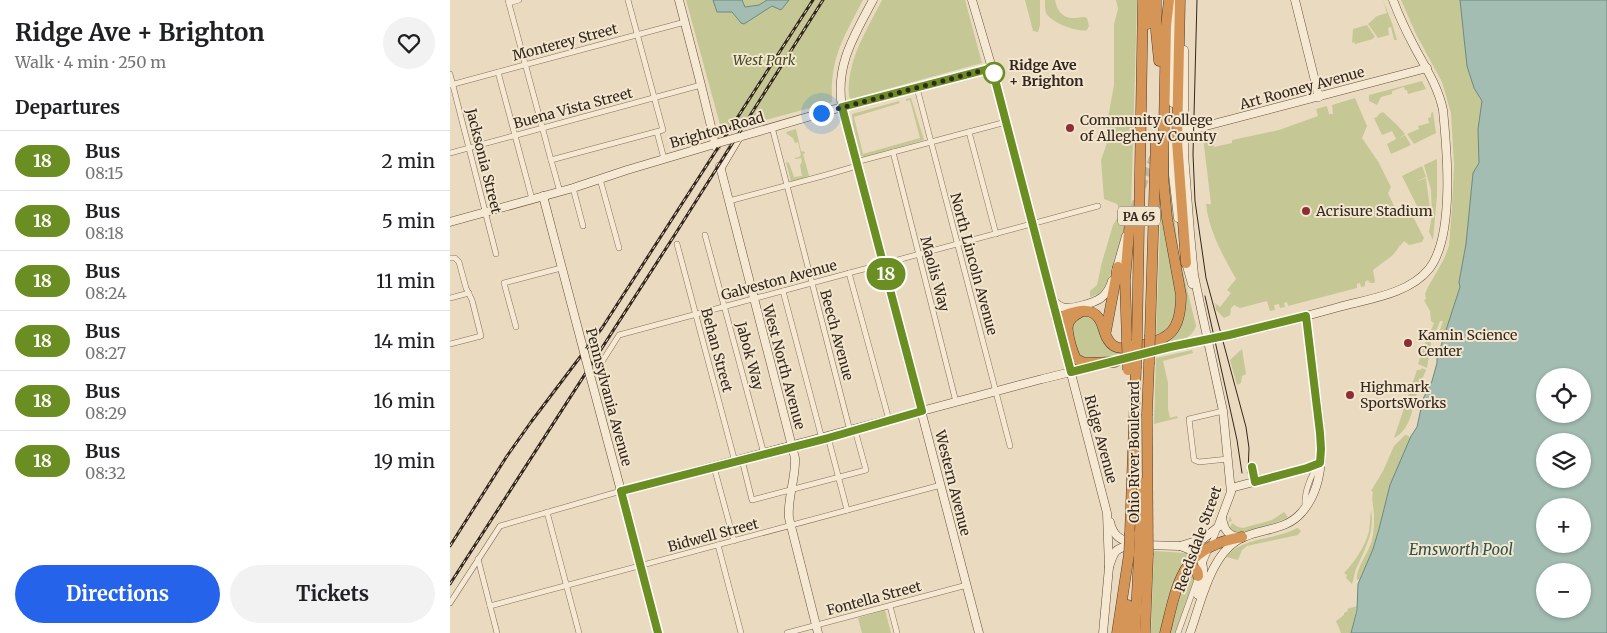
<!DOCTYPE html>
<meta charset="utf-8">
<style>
:root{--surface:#fff;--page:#f2f2f2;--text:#202124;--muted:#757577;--line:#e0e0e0;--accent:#2563eb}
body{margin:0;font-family:Merriweather,serif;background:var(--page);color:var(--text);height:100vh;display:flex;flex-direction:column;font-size:19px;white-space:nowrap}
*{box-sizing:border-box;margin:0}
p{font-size:16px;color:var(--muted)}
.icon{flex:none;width:28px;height:28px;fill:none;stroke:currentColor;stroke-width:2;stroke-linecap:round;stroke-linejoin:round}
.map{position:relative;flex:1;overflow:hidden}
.panel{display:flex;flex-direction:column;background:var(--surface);width:450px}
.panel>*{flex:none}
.badge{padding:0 10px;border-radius:16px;font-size:18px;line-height:32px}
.fabs{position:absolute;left:1086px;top:368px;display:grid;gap:10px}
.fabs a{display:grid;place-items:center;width:55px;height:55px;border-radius:50%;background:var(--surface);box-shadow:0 1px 4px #0004;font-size:25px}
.you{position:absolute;width:25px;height:25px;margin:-12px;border:4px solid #fff;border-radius:50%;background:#1a73e8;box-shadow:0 0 0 8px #1a73e833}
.map>.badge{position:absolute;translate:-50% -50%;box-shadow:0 0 0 2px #fff}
h2{padding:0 15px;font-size:19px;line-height:45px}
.round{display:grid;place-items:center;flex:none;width:52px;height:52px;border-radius:26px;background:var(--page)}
.head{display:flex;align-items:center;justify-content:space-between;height:85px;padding:0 15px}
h1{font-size:24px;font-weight:700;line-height:38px}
.cta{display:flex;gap:10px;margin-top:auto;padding:10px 15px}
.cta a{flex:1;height:58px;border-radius:30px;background:var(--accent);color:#fff;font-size:20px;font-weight:700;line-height:58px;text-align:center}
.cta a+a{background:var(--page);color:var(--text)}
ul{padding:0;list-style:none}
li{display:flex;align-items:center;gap:15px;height:60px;padding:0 15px;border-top:1px solid var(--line)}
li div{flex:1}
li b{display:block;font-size:19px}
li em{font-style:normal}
li .badge{min-width:55px;font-weight:700;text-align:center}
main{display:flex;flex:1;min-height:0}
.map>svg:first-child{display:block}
.green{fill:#c5c795}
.water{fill:#a3bdb3;stroke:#6b8a80;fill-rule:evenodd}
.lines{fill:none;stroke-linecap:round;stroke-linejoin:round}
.secondary-tunnel{stroke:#c5b79f;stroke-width:8;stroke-dasharray:8 4;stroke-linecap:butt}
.street-casing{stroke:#826d5a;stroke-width:6}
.secondary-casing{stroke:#644e3d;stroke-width:9}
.highway-casing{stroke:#503c2e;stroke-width:11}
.street{stroke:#f6e9d3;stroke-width:5}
.secondary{stroke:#f6e9d3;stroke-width:8}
.highway{stroke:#d59556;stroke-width:10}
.tram{stroke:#33261d;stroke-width:1}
.rail-casing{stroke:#33261d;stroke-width:3}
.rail{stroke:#f2e6cf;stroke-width:1;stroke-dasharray:4;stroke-linecap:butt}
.secondary-bridge-casing{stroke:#644e3d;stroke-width:9;stroke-linecap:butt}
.highway-bridge-casing{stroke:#503c2e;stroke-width:11;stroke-linecap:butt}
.secondary-bridge{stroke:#f6e9d3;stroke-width:8}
.highway-bridge{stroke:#d59556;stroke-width:10}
.line-casing{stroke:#fff;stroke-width:11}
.line{stroke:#6b8e23;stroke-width:8}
.walk{stroke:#33261d;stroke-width:5;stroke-dasharray:0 9}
.stop-dot{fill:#fff;stroke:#6b8e23;stroke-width:2.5}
.poi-dot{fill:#8d2e34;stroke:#f2e6cf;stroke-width:2}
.labels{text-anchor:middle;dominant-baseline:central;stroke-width:4;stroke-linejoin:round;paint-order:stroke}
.shield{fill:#f2e6cf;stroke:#6c6052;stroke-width:1}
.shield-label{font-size:12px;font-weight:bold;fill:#33261d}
.street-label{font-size:14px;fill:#33261d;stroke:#f2e6cf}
.park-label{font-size:14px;font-style:italic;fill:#464e25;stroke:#f2e6cf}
.stop-label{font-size:14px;font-weight:bold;fill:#33261d;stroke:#f2e6cf;text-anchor:start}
.poi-label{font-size:14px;fill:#33261d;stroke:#f2e6cf;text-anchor:start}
.water-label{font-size:15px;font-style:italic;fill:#2d524d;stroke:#f2e6cf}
</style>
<main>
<section class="panel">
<div class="head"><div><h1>Ridge Ave + Brighton</h1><p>Walk · 4 min · 250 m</p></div><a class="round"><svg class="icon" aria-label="heart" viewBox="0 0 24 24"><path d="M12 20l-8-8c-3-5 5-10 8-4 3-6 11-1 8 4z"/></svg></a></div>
<h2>Departures</h2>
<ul>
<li><span class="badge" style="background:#6b8e23;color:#fff">18</span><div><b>Bus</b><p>08:15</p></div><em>2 min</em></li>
<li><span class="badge" style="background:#6b8e23;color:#fff">18</span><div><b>Bus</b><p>08:18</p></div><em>5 min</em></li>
<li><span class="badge" style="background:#6b8e23;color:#fff">18</span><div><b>Bus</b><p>08:24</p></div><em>11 min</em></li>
<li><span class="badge" style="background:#6b8e23;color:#fff">18</span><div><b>Bus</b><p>08:27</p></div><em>14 min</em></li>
<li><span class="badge" style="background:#6b8e23;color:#fff">18</span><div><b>Bus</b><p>08:29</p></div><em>16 min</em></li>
<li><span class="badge" style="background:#6b8e23;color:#fff">18</span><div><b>Bus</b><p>08:32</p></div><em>19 min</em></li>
</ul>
<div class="cta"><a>Directions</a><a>Tickets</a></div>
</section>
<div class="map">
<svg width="1157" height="633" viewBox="0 0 1157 633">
<rect width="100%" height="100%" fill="#eadbc0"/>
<g class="green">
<path d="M236 0H413C393 39 380 57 382 102L272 132Z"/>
<path d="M432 0H515L532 63 401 99 399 97C396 61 417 30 432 0Z"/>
<polygon points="575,0 590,0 590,25 588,32 583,31"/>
<path d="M595 0H605C607 11 613 19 625 18 630 18 633 16 637 18L639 26 637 30C628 33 600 22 596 13 595 9 595 3 595 0Z"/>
<polygon points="666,0 687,0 681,212 658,281 649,294 640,297 640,291 647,285 652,262 663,225 669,216 670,211 667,204 654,199 651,160 657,143 659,130 656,129 664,85 664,24 668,9"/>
<polygon points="933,0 942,23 947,40 944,40 941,27 938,28 939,35 928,38 918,24 927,16 937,13"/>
<polygon points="951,0 1010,0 1017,66 1024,88 1032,101 1028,129 1029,164 1023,173 1016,244 1009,282 1010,287 993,341 989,342 987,338 993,321 990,321 983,340 980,333 981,344 977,368 968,364 974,346 976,345 975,343 979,332 980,333 984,323 981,321 980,311 974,300 976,299 975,294 978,287 994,259 999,246 1002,207 1004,165 1001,113 992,82 966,34"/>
<polygon points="917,25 925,37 923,38 923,39 905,44 904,42 902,43 903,29"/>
<polygon points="972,81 976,89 958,94 957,90 955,90 954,87 942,91 942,94 931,97 927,105 919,101 919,95"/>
<polygon points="461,98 474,140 414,157 411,156 403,125 402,114 449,101 450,103 404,117 413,154 470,138 460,100 456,101 456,99"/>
<path d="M905 98 917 126 912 138 929 163 941 187 938 193 946 210 948 209 961 213 974 238 972 242 959 245 954 241 950 246 949 245V247L943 255 923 270 925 281 924 283H920L918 280 915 282V286L911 287 910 283 907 284V288L838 306 837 302 834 303 835 307 830 308 829 304 824 305 825 310 820 311 817 301 790 308 784 305 781 308 780 315 774 318 766 310 765 303 770 307 781 293 777 290 786 279C773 256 759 231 756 204H761L753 137 761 136 764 147 782 143V140L829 130 868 116 866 109 877 106 879 114H883L882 105Z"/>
<polygon points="933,112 947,125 955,134 948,139 955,135 961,145 941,154 937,144 946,139 942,131 932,135 924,118 927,117 929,114"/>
<polygon points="983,112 986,133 964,144 957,134 969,129 968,126 979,123 978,118 981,117 981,113"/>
<polygon points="346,129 351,151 355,152 355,153 353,154 359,176 341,182 336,162 339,163 344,177 352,176 350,165 352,162 351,158 346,159 344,158 349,157 351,155 348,142 345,143 343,138 337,134 336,132"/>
<path d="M718 151 719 174 729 256 746 326C741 342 721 343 707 346L713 343 735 313V297L721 223 716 182Z"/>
<polygon points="987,159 987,196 983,240 979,232 982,216 981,190 974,165"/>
<polygon points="972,166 976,177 965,182 976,178 980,209 973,208 970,212 952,176"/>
<path d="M711 202C715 229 733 298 723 321 720 329 713 333 706 337Z"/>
<path d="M638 315 646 320 655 345 668 354 640 361 629 357C625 342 617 330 627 317Z"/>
<polygon points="792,349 796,374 792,376 791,383 787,385 780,360"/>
<polygon points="742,350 743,353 713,361 718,383 718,409 720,418 727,416 728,418 704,424 706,358"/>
<path d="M972 368 976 370C973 377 969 385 967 393 962 409 961 429 944 438L967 370H970Z"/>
<path d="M955 435 959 436 960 440 940 485 929 529 923 549 910 579 907 580C905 570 919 552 922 540 924 532 924 523 924 516 924 508 921 499 923 492L921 491 933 471 944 446Z"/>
<path d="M921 510C925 532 915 549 906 569 904 574 904 579 902 584L896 578 897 575 894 573C905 561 915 547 919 531 920 524 920 517 921 510Z"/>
<path d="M834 512 838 517C830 522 793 534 785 533 781 532 779 528 778 524L780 516 782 521 779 522V526L780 527 782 523 788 527 793 528 822 520Z"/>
<path d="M847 528 849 529 851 531 848 535 797 546 792 550 788 560 776 557C794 536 824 541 847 528Z"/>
<polygon points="704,551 736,553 737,552 742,555 713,633 701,633"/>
<polygon points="742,570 745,576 725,633 718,633 736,574"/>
<polygon points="907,606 901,633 891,633 886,621 894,615 894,613 898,611 897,609"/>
<polygon points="435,610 441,633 412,633 408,618"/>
</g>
<g class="water">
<polygon points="263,0 292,0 295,7 309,5 317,0 339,0 331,10 322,6 294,24 291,23 282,12 267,12"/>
<path d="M1010 0H1157V633H901L907 610 908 584 923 549 929 529 940 485 961 436 967 427 973 399 982 381 987 363V358L1010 287 1009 282 1016 244 1023 173 1029 163 1028 129 1032 101 1024 88 1017 66ZM1132 376V414H1095V376ZM1132 441V479H1095V441ZM1095 506H1132V544H1095ZM1095 571H1132V609H1095Z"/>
</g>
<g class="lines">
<g class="secondary-tunnel">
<polyline points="692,187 704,155"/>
<polyline points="680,220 688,197"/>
</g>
<defs>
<g id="street">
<polyline points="58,0 101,160"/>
<polyline points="59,3 69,0"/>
<polyline points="48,72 82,199"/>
<polyline points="0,74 46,254"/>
<polyline points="0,85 235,22"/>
<polyline points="467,88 560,446"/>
<polyline points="322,127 400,431"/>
<polyline points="207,132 214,159"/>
<polyline points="519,132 546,234"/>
<polyline points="443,152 506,402"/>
<polyline points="0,153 251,85"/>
<polyline points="406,162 556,122"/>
<polyline points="150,179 169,248"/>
<polyline points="123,188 133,226"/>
<polyline points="110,192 101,160 213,130 178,0"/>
<polyline points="279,201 376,175 407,166"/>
<polyline points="255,235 314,454"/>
<polyline points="227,244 285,462"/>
<polyline points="0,258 5,258 9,262 16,288 22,300 31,336 0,344"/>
<polyline points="399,273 439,420"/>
<polyline points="333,291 372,439"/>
<polyline points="0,298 19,293"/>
<polyline points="66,327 54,283 111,268"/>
<polyline points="148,368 169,335 648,206"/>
<polyline points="773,411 739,419 744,460 749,462 778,459"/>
<polyline points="378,437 397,510"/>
<polyline points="292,460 302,500 416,470 405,430"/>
<polyline points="264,467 284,541"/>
<path d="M855 506C854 492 861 474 870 463"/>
<polyline points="97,512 129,633"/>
<polyline points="268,545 291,633"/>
<polyline points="28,559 47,633"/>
<polyline points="752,566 768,528"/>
<polyline points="0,603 50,526 171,491 208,633"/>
<polyline points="40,606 491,485"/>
<polyline points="440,606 447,633"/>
<polyline points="337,633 517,585"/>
<polyline points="728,633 749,574"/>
</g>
<g id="secondary">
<polyline points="229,0 251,85 266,147"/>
<path d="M423 0C404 36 385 65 392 107L529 633"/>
<polyline points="522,0 544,75 657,513 659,567 653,633"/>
<polyline points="845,0 869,97"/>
<polyline points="723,103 724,0"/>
<polyline points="733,132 977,68"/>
<polyline points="723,140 723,175 728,218"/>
<path d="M270 166 345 458C346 479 337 498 339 518L368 633"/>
<polyline points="270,169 289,137 392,107 542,68"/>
<polyline points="93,196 134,352"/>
<polyline points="0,222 123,188 177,170 268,143"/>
<polyline points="735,259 742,284"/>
<polyline points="666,271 676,236"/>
<path d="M602 300C605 302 608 306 612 307 620 310 644 303 651 298 656 294 660 288 662 281"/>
<path d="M661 363C681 358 700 352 720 347 739 342 759 339 779 335 816 327 853 317 889 307 918 299 959 294 979 269 1005 236 997 150 993 110 988 86 975 67 964 46 956 31 949 16 943 0"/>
<polyline points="140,375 171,491 592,379 650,365"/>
<polyline points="781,488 857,468 870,463"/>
<path d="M772 518C774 530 778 536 790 537"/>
<path d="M660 522C663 536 670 539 683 545"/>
<polyline points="694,545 730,546 753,539 768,527 781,492 773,411 750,304 744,275 740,233 734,154 734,50"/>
<path d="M730 546C758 555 756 571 748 595"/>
<path d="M659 567C664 551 665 548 682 545"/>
<path d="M740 633C751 603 761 550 794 537 815 528 837 530 852 512 881 479 870 426 865 387 862 363 859 340 856 316"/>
</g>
<g id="highway">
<polyline points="706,0 706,31 709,61"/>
<polyline points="730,0 727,141 736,263"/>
<polyline points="698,24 701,0"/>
<path d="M629 313C625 315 621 318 619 322 615 329 622 351 626 359L634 363 665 362"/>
<path d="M607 318C617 315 631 308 641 312 656 318 651 338 664 346 671 350 679 348 687 346 720 340 731 331 731 295L717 218 713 176 716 26 719 0"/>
<polyline points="656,331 668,267"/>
<polyline points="700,335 706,138"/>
<polyline points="687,339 693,0"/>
<polyline points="677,342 675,281 680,220"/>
<polyline points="697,414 699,364"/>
<polyline points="680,533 686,368"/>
<path d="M735 570 740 567C746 568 748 571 748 576"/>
<polyline points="667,633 679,554"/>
<polyline points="676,633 678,605"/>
<polyline points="685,633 689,555"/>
<polyline points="695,633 698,555"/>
<path d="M715 633C728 581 731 547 792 537"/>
</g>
</defs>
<use href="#street" class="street-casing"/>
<use href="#secondary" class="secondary-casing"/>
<use href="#highway" class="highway-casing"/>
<use href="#street" class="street"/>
<use href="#secondary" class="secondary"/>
<use href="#highway" class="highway"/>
<g class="tram">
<polyline points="747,0 743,154 745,201 756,278 796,427 799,448 798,473"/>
<polyline points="755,296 787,440 792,473"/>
</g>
<defs>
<g id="rail">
<polyline points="0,546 57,456 81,422 152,328 363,0"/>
<polyline points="0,584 224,236 373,0"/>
</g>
</defs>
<use href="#rail" class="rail-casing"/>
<use href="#rail" class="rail"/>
<defs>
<g id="secondary-bridge">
<polyline points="268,143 289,137"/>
<polyline points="134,352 140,375"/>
</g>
<g id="highway-bridge">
<polyline points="677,342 678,370"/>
<polyline points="699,364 700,335"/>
<polyline points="686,368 687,339"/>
<polyline points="697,414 698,555"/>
<polyline points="679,554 680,533"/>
<polyline points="689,555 692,483"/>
</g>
</defs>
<use href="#secondary-bridge" class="secondary-bridge-casing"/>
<use href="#highway-bridge" class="highway-bridge-casing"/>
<use href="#secondary-bridge" class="secondary-bridge"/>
<use href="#highway-bridge" class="highway-bridge"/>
</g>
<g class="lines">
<defs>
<polyline id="line" points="208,633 171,491 378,438 472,411 392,107 542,68 621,372 720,347 779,335 856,316 870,433 871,449 870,463 857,468 805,482 802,467"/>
</defs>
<use href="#line" class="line-casing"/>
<use href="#line" class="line"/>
<polyline class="walk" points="371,113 542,68 544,75 544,73"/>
</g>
<circle class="stop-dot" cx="544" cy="73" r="10"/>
<g class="poi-dot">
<circle cx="620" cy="128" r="5"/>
<circle cx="856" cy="211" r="5"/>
<circle cx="958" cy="343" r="5"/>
<circle cx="900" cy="395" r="5"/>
</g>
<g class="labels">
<rect class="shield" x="668" y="206.5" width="42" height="19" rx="4"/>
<g class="shield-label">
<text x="689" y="216">PA 65</text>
</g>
<g class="street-label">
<text transform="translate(115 42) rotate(-15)">Monterey Street</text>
<text transform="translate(852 88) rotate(-15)">Art Rooney Avenue</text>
<text transform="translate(123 108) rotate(-15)">Buena Vista Street</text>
<text transform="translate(267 130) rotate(-16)">Brighton Road</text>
<text transform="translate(34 161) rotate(76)">Jacksonia Street</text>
<text transform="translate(524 264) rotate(75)">North Lincoln Avenue</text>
<text transform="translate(485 274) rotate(75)">Maolis Way</text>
<text transform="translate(329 280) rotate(-15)">Galveston Avenue</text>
<text transform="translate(387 335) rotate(75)">Beech Avenue</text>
<text transform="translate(267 350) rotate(75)">Behan Street</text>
<text transform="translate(300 356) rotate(75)">Jabok Way</text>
<text transform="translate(334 367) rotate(75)">West North Avenue</text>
<text transform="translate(159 397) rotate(75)">Pennsylvania Avenue</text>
<text transform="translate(651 439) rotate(75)">Ridge Avenue</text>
<text transform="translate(684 452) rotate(-90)">Ohio River Boulevard</text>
<text transform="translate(503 483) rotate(76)">Western Avenue</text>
<text transform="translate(263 535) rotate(-15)">Bidwell Street</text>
<text transform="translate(748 539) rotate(-70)">Reedsdale Street</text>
<text transform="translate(424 598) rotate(-15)">Fontella Street</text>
</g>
<g class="park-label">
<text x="314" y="60">West Park</text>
</g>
<g class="stop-label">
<text x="559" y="65">Ridge Ave<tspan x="559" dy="16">+ Brighton</tspan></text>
</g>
<g class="poi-label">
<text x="630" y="120">Community College<tspan x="630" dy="16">of Allegheny County</tspan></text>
<text x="866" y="211">Acrisure Stadium</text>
<text x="968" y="335">Kamin Science<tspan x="968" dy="16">Center</tspan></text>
<text x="910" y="387">Highmark<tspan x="910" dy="16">SportsWorks</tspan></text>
</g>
<g class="water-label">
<text x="1011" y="549">Emsworth Pool</text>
</g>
</g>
</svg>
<div class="fabs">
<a><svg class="icon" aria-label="locate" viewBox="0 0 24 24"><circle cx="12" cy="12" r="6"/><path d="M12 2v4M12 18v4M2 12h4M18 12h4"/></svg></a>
<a><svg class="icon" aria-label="layers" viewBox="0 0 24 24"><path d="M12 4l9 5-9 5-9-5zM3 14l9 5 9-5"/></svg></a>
<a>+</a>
<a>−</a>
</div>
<div class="you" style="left:371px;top:113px"></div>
<b class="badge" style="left:436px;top:274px;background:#6b8e23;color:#fff">18</b>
</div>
</main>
